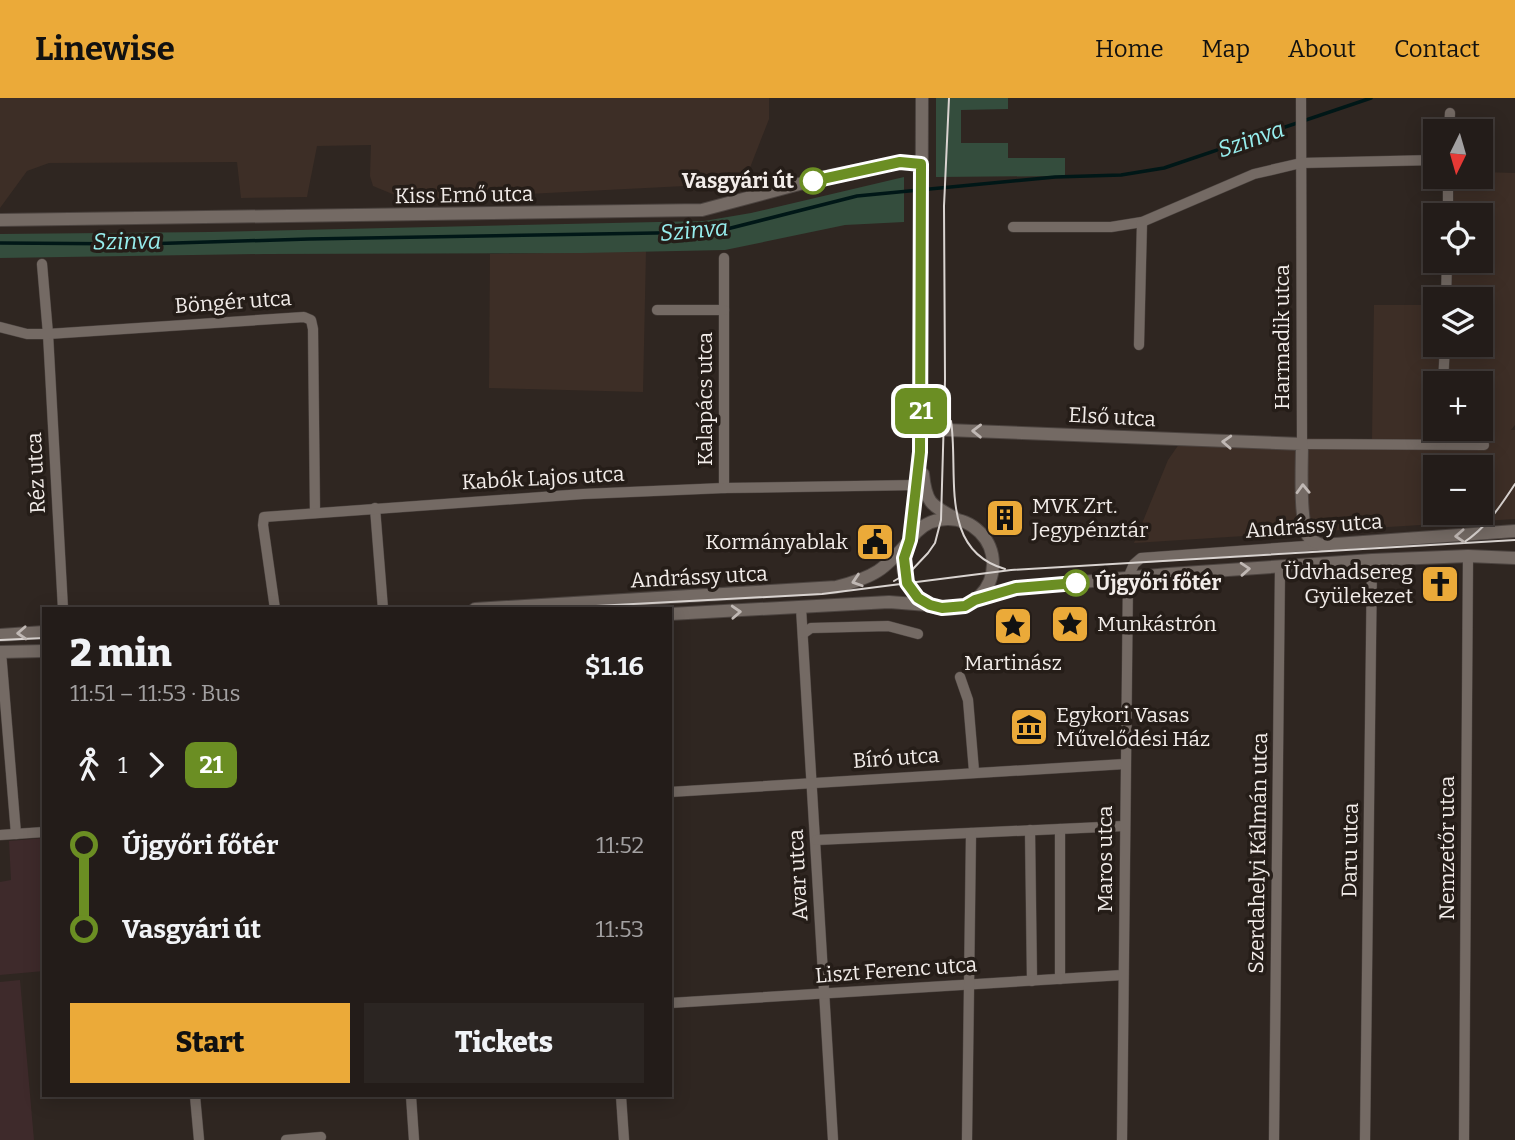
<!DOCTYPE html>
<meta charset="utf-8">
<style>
:root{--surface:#231c19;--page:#2b2522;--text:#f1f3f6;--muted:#a3a1a2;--line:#403a38;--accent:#ebaa39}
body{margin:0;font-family:Bitter,serif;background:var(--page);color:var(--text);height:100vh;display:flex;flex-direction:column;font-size:26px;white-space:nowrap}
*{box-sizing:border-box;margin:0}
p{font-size:23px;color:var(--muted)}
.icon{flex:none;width:38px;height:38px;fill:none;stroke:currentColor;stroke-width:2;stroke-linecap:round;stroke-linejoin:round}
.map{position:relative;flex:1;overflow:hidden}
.details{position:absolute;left:42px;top:509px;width:630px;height:490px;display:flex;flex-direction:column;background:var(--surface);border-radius:0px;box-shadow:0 4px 18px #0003,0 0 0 2px var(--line)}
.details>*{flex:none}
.badge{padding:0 14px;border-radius:10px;font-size:24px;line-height:46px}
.needle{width:46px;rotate:185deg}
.tools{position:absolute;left:1423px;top:21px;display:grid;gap:14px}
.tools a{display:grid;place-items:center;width:70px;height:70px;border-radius:0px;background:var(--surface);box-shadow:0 4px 18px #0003,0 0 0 2px var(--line);font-size:35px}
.map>.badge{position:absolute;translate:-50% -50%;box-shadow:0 0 0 4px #fff}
.legs{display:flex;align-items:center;gap:10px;height:77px;padding:0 28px;font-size:23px}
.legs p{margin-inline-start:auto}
.overview{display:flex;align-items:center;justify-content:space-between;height:119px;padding:0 28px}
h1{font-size:38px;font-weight:800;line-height:52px}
.button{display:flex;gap:14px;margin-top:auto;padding:14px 28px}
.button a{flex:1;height:80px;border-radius:0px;background:var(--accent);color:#111;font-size:28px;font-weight:800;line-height:80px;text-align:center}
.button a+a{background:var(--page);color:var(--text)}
ul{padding:0 28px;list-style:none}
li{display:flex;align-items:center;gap:24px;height:84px;font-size:26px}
li i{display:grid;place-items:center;width:10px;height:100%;margin:0 9px;background:currentColor}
li i::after{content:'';width:18px;height:18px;margin:-9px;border:5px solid;border-radius:50%;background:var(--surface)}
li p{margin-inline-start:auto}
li:first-child i{background:linear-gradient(#0000 50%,currentColor 0)}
li:last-child i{background:linear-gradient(currentColor 50%,#0000 0)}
header{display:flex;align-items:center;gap:42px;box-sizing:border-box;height:98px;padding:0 35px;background:var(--accent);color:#111}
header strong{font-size:33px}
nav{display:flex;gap:38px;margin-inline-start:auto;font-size:24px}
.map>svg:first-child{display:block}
.built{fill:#3d2e26;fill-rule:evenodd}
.education{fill:#3e2a2b}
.green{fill:#344d3d}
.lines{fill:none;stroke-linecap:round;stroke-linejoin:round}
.stream{stroke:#001717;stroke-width:3.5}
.minor-casing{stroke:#4c4440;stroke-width:11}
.tertiary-casing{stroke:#4c4440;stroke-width:14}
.minor{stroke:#746a64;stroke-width:10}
.tertiary{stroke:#746a64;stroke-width:12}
.tram{stroke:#d9d3d0;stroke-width:2}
.oneway{stroke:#c0b8b4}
.line-1-casing{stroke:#fff;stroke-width:16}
.line-1{stroke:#6b8e23;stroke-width:10}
.stop-1-dot{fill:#fff;stroke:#6b8e23;stroke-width:3.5}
.labels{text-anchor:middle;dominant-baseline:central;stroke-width:7;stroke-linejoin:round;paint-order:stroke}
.stop-label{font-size:21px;font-weight:bold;fill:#f2ece9;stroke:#251d18;text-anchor:end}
.street-label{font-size:21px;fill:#f2ece9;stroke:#251d18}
.poi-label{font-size:21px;fill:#f2ece9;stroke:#251d18;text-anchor:start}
.water-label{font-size:23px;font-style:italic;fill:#97eeee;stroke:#251d18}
</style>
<header>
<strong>Linewise</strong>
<nav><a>Home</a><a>Map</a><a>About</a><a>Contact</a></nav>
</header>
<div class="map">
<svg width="1515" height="1042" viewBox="0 0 1515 1042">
<rect width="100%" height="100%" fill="#2f2621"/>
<g class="built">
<polygon points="0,0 769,0 769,21 744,85 407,102 373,88 370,78 371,47 317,48 307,99 241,100 237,64 49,65 27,73 0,110"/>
<path d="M1481 74 1515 75V327L1511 332H1515V421L1134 445 1168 362 1184 339 1372 341 1374 207H1435V247H1480V201H1451L1452 163H1480V117H1453L1454 79H1480ZM1435 285H1480V331H1435ZM1435 369H1480V415H1435Z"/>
<polygon points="646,153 643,294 489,290 490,156"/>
</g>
<g class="education">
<polygon points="44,740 44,873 0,877 0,784 11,782 9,743"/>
<polygon points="20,882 34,1042 0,1042 0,884"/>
</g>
<g class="green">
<polygon points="936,0 1008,0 1008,11 961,12 961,45 1008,45 1008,60 1065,60 1065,78 936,79"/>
<polygon points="904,79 904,124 845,127 725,152 582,155 264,156 0,160 0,136 210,134 704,123 751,115"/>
</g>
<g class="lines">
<polyline class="stream" points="0,145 143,146 309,141 715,134 857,98 1055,79 1121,77 1164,70 1371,0"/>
<defs>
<g id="minor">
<polyline points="1301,0 1302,346 1484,347"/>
<polyline points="1449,33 1450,15"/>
<polyline points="1448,117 1448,79"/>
<polyline points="1013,129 1111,129 1142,124 1254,76 1301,65 1435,62"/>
<polyline points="724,160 724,390"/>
<polyline points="42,166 48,236 63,511"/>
<polyline points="1446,201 1447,163"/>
<polyline points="657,212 724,212"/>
<polyline points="0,229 27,236 48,236 304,219 311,222 313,231 315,415"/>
<polyline points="1139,247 1142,124"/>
<polyline points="1443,285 1445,247"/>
<polyline points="1441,346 1442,331"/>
<polyline points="375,410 383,511"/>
<polyline points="801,510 833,1042"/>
<polyline points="275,511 263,427 264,419 583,396 724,390 917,387"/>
<polyline points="804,535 811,530 888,528 918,536"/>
<polyline points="1,554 16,736"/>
<polyline points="960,579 968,602 974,673"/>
<polyline points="670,694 1125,666"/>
<polyline points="1060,731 1060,881"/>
<polyline points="1030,732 1032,883"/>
<polyline points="0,737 44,734"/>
<polyline points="816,742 1124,728"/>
<polyline points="670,905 1123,877"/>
<polyline points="195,998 199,1042"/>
<polyline points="411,998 414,1042"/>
<polyline points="621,998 624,1042"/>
<polyline points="286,1042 321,1039"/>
<polyline points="967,1042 971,735"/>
<polyline points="1122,1042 1128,480 1134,466 1141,460 1320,447"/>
<polyline points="1274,1042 1280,469"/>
<polyline points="1365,1042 1372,462"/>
<polyline points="1464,1042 1468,458"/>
</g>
<g id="tertiary">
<polyline points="0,122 702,112 833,77 900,64 921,66"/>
<path d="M921 331 1302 346C1302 366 1299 422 1308 438 1311 443 1317 445 1322 447L1515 433"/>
<path d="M923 376C926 404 930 407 955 420"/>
<circle cx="948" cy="466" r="45"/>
<polyline points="910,442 921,338 922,0"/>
<polyline points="975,502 1016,490 1169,476 1372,462 1468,458 1515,460"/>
<path d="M475 511 836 489C875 479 884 472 910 442"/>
<polyline points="670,516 889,504 928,507"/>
<polyline points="0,537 44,534"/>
<polyline points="0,554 44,553"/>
</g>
</defs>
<use href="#minor" class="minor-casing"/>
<use href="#tertiary" class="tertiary-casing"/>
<use href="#minor" class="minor"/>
<use href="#tertiary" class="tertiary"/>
<g class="tram">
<path d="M951 323C959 375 938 452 1005 471"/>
<path d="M1463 445C1486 430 1500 409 1515 386"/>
<polyline points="894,483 911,473 928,455 935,445 941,422 945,282 944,108 949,0"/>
<polyline points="540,511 822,496 1011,472 1515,442"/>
<polyline points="0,542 44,540"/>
</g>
</g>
<defs><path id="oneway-chevron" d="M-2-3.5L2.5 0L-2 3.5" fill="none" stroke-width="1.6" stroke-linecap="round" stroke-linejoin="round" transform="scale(1.75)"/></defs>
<g class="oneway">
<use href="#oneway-chevron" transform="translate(977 333) rotate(-179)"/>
<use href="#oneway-chevron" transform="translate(1227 344) rotate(-177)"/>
<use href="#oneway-chevron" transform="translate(1303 391) rotate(-92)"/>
<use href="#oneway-chevron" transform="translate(1460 438) rotate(177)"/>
<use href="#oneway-chevron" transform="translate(1245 471) rotate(-4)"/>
<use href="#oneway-chevron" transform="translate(857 483) rotate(162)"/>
<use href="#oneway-chevron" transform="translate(736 514) rotate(-3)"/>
<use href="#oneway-chevron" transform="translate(22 535) rotate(177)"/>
</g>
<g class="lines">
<defs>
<polyline id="line-1" points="813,83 900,64 921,66 920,354 910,442 904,460 907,485 918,500 930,507 942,510 965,508 975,502 1016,490 1076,485"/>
</defs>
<use href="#line-1" class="line-1-casing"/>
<use href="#line-1" class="line-1"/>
</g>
<defs>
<symbol id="building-square" viewBox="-11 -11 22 22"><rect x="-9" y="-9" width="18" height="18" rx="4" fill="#ebaa39" stroke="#251d18"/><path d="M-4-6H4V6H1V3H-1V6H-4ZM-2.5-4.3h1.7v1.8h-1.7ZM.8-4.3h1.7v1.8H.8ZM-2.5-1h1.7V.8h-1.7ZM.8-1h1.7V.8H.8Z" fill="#111"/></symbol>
<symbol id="civic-square" viewBox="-11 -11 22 22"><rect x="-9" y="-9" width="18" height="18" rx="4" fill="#ebaa39" stroke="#251d18"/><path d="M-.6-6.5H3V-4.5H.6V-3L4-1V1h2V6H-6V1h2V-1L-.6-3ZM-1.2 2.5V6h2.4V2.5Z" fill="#111"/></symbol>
<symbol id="church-square" viewBox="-11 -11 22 22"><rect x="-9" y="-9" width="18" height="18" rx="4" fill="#ebaa39" stroke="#251d18"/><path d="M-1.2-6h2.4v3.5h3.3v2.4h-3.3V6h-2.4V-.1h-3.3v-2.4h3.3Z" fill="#111"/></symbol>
<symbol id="sight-square" viewBox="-11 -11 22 22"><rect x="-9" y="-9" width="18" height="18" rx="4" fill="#ebaa39" stroke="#251d18"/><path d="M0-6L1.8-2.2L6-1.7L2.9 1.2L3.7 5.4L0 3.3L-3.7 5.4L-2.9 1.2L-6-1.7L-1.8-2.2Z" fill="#111"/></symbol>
<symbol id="museum-square" viewBox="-11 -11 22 22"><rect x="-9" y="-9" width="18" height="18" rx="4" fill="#ebaa39" stroke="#251d18"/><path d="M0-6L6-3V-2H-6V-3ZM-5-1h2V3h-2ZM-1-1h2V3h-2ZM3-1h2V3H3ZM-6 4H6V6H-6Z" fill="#111"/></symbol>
</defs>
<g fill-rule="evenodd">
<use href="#building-square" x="983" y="398" width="44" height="44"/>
<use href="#civic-square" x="853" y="422" width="44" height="44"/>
<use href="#church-square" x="1418" y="464" width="44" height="44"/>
<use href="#sight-square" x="1048" y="504" width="44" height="44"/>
<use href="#sight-square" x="991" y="506" width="44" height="44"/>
<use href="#museum-square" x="1007" y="607" width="44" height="44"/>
</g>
<g class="stop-1-dot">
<circle cx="813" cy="83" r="12"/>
<circle cx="1076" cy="485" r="12"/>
</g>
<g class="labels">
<g class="stop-label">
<text x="794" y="83">Vasgyári út</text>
<text x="1095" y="485" text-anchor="start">Újgyőri főtér</text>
</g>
<g class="street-label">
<text transform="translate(464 97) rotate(-1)">Kiss Ernő utca</text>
<text transform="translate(233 204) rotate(-4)">Böngér utca</text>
<text transform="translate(1282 239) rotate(-90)">Harmadik utca</text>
<text transform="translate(705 301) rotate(-90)">Kalapács utca</text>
<text transform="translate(1112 319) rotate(3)">Első utca</text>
<text transform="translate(36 375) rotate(-93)">Réz utca</text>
<text transform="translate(543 380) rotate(-3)">Kabók Lajos utca</text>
<text transform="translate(1314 428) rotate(-4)">Andrássy utca</text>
<text transform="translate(699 479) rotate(-3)">Andrássy utca</text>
<text transform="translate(896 660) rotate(-4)">Bíró utca</text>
<text transform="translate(1447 750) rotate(-90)">Nemzetőr utca</text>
<text transform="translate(1350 752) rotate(-89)">Daru utca</text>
<text transform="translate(1258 755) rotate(-89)">Szerdahelyi Kálmán utca</text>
<text transform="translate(1105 761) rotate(-90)">Maros utca</text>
<text transform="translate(798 777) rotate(-93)">Avar utca</text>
<text transform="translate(896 872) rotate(-4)">Liszt Ferenc utca</text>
</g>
<g class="poi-label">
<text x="1032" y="408">MVK Zrt.<tspan x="1032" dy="24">Jegypénztár</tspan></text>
<text x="848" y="444" text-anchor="end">Kormányablak</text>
<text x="1413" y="474" text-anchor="end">Üdvhadsereg<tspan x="1413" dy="24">Gyülekezet</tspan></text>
<text x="1097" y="526">Munkástrón</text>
<text x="1013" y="565" text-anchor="middle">Martinász</text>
<text x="1056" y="617">Egykori Vasas<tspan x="1056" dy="24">Művelődési Ház</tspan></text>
</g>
<g class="water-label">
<text transform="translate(1251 41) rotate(-19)">Szinva</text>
<text transform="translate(694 132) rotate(-5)">Szinva</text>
<text transform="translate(127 143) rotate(-1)">Szinva</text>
</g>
</g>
</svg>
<div class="tools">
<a><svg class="needle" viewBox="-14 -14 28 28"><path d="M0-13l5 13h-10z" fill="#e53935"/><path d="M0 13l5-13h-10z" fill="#a3a1a2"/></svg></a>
<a><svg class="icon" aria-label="locate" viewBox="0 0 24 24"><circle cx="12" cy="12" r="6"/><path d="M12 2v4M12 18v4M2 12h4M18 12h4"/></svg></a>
<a><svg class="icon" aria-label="layers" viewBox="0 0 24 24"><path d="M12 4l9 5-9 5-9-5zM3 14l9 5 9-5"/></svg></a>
<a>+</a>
<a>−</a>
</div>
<b class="badge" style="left:921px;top:313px;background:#6b8e23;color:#fff">21</b>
<section class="details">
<div class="overview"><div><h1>2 min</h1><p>11:51 – 11:53 · Bus</p></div><b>$1.16</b></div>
<div class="legs"><svg class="icon" aria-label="walk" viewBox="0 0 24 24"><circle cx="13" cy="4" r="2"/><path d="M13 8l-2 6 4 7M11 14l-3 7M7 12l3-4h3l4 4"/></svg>1<svg class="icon" aria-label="forward" viewBox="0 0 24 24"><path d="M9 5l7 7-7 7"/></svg><b class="badge" style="background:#6b8e23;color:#fff">21</b></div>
<ul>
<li><i style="color:#6b8e23"></i><b>Újgyőri főtér</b><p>11:52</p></li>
<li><i style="color:#6b8e23"></i><b>Vasgyári út</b><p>11:53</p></li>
</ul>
<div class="button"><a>Start</a><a>Tickets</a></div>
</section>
</div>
